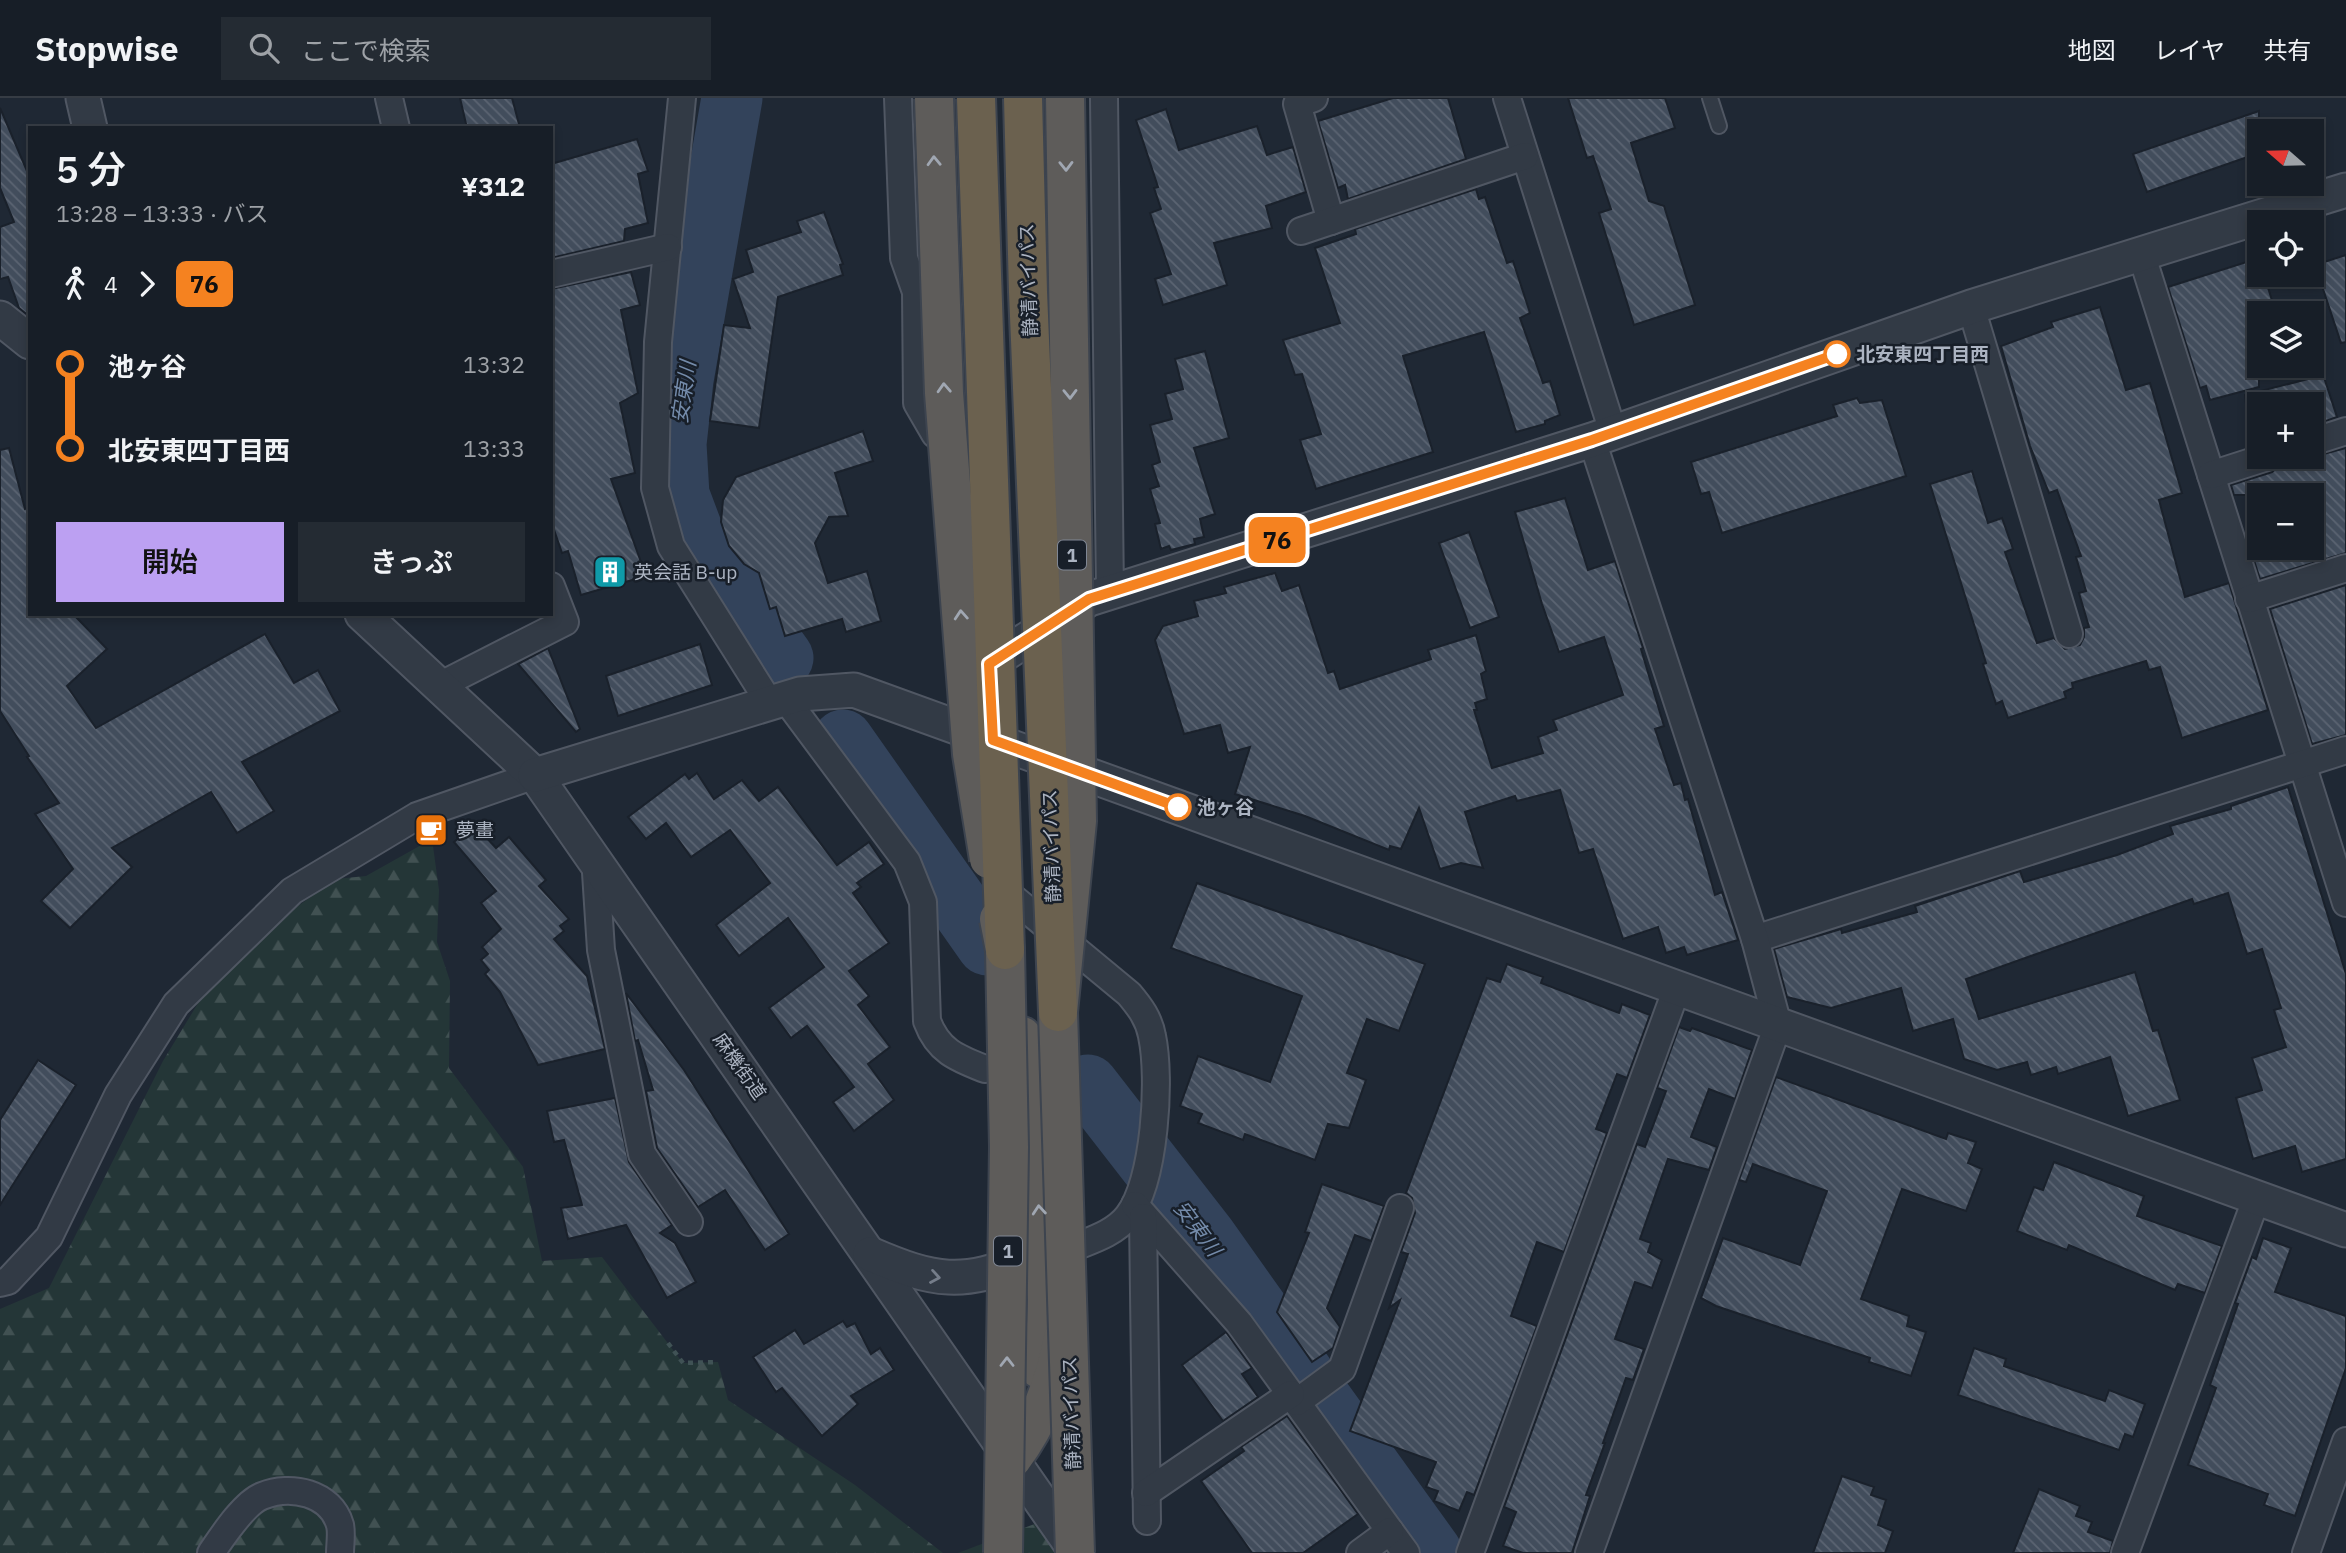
<!DOCTYPE html>
<html lang="ja">
<meta charset="utf-8">
<style>
:root{--surface:#171e27;--page:#242b33;--text:#f1f3f6;--muted:#9ea2a7;--line:#363c44;--accent:#bca0f2}
body{margin:0;font-family:"IBM Plex Sans","Noto Sans JP",sans-serif;background:var(--page);color:var(--text);height:100vh;display:flex;flex-direction:column;font-size:26px;white-space:nowrap}
*{box-sizing:border-box;margin:0}
p{font-size:23px;color:var(--muted)}
.icon{flex:none;width:38px;height:38px;fill:none;stroke:currentColor;stroke-width:2;stroke-linecap:round;stroke-linejoin:round}
.map{position:relative;flex:1;overflow:hidden}
.details{position:absolute;left:28px;top:28px;width:525px;height:490px;display:flex;flex-direction:column;background:var(--surface);border-radius:0px;box-shadow:0 4px 10px #0003,0 0 0 2px var(--line)}
.details>*{flex:none}
.badge{padding:0 14px;border-radius:10px;font-size:24px;line-height:46px}
.needle{width:46px;rotate:290deg}
.controls{position:absolute;left:2247px;top:21px;display:grid;gap:14px}
.controls a{display:grid;place-items:center;width:77px;height:77px;border-radius:0px;background:var(--surface);box-shadow:0 4px 10px #0003,0 0 0 2px var(--line);font-size:35px}
.map>.badge{position:absolute;translate:-50% -50%;box-shadow:0 0 0 4px #fff}
.legs{display:flex;align-items:center;gap:10px;height:77px;padding:0 28px;font-size:23px}
.legs p{margin-inline-start:auto}
.head{display:flex;align-items:center;justify-content:space-between;height:119px;padding:0 28px}
h1{font-size:38px;font-weight:600;line-height:52px}
.cta{display:flex;gap:14px;margin-top:auto;padding:14px 28px}
.cta a{flex:1;height:80px;border-radius:0px;background:var(--accent);color:#111;font-size:28px;font-weight:600;line-height:80px;text-align:center}
.cta a+a{background:var(--page);color:var(--text)}
ul{padding:0 28px;list-style:none}
li{display:flex;align-items:center;gap:24px;height:84px;font-size:26px}
li i{display:grid;place-items:center;width:10px;height:100%;margin:0 9px;background:currentColor}
li i::after{content:'';width:18px;height:18px;margin:-9px;border:5px solid;border-radius:50%;background:var(--surface)}
li p{margin-inline-start:auto}
li:first-child i{background:linear-gradient(#0000 50%,currentColor 0)}
li:last-child i{background:linear-gradient(currentColor 50%,#0000 0)}
header{display:flex;align-items:center;gap:42px;box-sizing:border-box;height:98px;padding:0 35px;background:var(--surface);border-bottom:2px solid var(--line)}
header strong{font-size:33px}
nav{display:flex;gap:38px;margin-inline-start:auto;font-size:24px}
.search{width:490px;height:63px;background:var(--page);display:flex;align-items:center;gap:18px;box-sizing:border-box;padding:0 24px;border-radius:0px;color:var(--muted);font-size:26px}
.map>svg:first-child{display:block}
.forest{fill:url(#forest-firs)}
.lines{fill:none;stroke-linecap:round;stroke-linejoin:round}
.river{stroke:#33435b;stroke-width:61}
.building{fill:url(#building-back-hatch);stroke:#1a212b;stroke-width:2}
.service-casing{stroke:#505763;stroke-width:18}
.minor-casing{stroke:#505763;stroke-width:30}
.tertiary-casing{stroke:#505763;stroke-width:37}
.trunk-casing{stroke:#3d444f;stroke-width:42}
.path{stroke:#405255;stroke-width:4.5;stroke-dasharray:5 5;stroke-linecap:butt}
.service{stroke:#323a45;stroke-width:14}
.minor{stroke:#323a45;stroke-width:26}
.tertiary{stroke:#323a45;stroke-width:33}
.trunk{stroke:#5e5c5a;stroke-width:38}
.trunk-bridge-casing{stroke:#3d444f;stroke-width:42;stroke-linecap:butt}
.motorway-bridge-casing{stroke:#3d444f;stroke-width:42;stroke-linecap:butt}
.trunk-bridge{stroke:#5e5c5a;stroke-width:38}
.motorway-bridge{stroke:#6b614f;stroke-width:38}
.oneway{stroke:#a0a7b2}
.oneway2{stroke:#757d8a}
.line-1-casing{stroke:#fff;stroke-width:16}
.line-1{stroke:#f58220;stroke-width:10}
.stop-1-dot{fill:#fff;stroke:#f58220;stroke-width:3.5}
.labels{text-anchor:middle;dominant-baseline:central;stroke-width:5;stroke-linejoin:round;paint-order:stroke}
.shield{fill:#181f29;stroke:#808794;stroke-width:2}
.shield-label{font-size:18px;font-weight:bold;fill:#acb4c2}
.street-label{font-size:19px;fill:#acb4c2;stroke:#181f29}
.stop-label{font-size:19px;font-weight:bold;fill:#acb4c2;stroke:#181f29;text-anchor:start}
.poi-label{font-size:19px;fill:#acb4c2;stroke:#181f29;text-anchor:start}
.water-label{font-size:21px;font-style:italic;fill:#748baa;stroke:#181f29}
</style>
<header>
<strong>Stopwise</strong>
<div class="search"><svg class="icon" aria-label="search" viewBox="0 0 24 24"><circle cx="10" cy="10" r="6"/><path d="M15 15l6 6"/></svg>ここで検索</div>
<nav><a>地図</a><a>レイヤ</a><a>共有</a></nav>
</header>
<div class="map">
<svg width="2346" height="1455" viewBox="0 0 2346 1455">
<defs>
<pattern id="forest-firs" width="22" height="20" patternUnits="userSpaceOnUse" patternTransform="scale(1.75)"><rect width="22" height="20" fill="#243637"/><path d="M5 1l3.5 6h-7zM16 11l3.5 6h-7z" fill="#415152"/></pattern>
<pattern id="building-back-hatch" width="6" height="6" patternUnits="userSpaceOnUse" patternTransform="scale(1.75)"><rect width="6" height="6" fill="#424d5c"/><path d="M-1 5l2 2M0 0l6 6M5-1l2 2" fill="none" stroke="#5b6472"/></pattern>
</defs>
<rect width="100%" height="100%" fill="#1f2834"/>
<g class="forest">
<polygon points="432,741 439,792 437,844 450,883 449,970 523,1069 542,1163 602,1159 683,1265 718,1264 728,1302 855,1387 943,1455 0,1455 0,1211 49,1190 163,963 226,859 336,781 366,778"/>
<polygon points="1082,1408 1088,1455 958,1455"/>
</g>
<g class="lines">
<g class="river">
<polyline points="732,0 683,282 676,346 679,397 694,437 783,560"/>
<polyline points="843,642 987,847"/>
<polyline points="1088,987 1206,1139 1304,1277"/>
<polyline points="1324,1305 1432,1455"/>
</g>
</g>
<g class="building">
<polygon points="460,0 512,0 520,30 467,30"/>
<polygon points="1393,0 1448,0 1466,61 1348,101 1345,87 1338,90 1318,23"/>
<polygon points="1568,0 1665,0 1675,30 1631,45 1649,103 1664,108 1695,207 1634,227 1599,115 1611,111 1593,58 1587,60"/>
<polygon points="0,10 30,80 30,219 19,210 8,179 0,181 0,129 14,124 0,90"/>
<polygon points="1166,11 1179,52 1257,28 1267,57 1293,49 1306,94 1266,108 1272,130 1214,145 1227,187 1163,207 1155,181 1171,176 1150,115 1161,111 1154,90 1158,89 1136,22"/>
<polygon points="2259,13 2259,55 2147,94 2133,56"/>
<polygon points="637,41 648,73 638,76 648,125 625,131 624,143 551,160 551,66"/>
<polygon points="1476,91 1479,101 1485,99 1507,165 1513,163 1530,215 1520,220 1543,285 1550,283 1560,317 1545,323 1545,326 1516,334 1484,234 1403,258 1433,354 1316,391 1300,342 1321,336 1302,276 1295,277 1283,242 1340,225 1315,150 1356,136 1355,131"/>
<polygon points="824,114 843,166 840,167 843,177 778,199 759,330 710,323 724,227 750,230 733,181 753,174 746,152 801,134 797,123"/>
<polygon points="2346,157 2346,244 2341,245 2315,167"/>
<polygon points="2259,160 2259,177 2264,177 2276,215 2259,215 2259,289 2210,302 2206,288 2200,290 2168,189"/>
<polygon points="631,174 640,207 621,212 638,295 620,305 635,375 611,381 646,478 581,497 568,453 562,455 551,423 551,191"/>
<polygon points="2100,209 2126,292 2150,285 2182,395 2159,402 2185,499 2229,485 2268,612 2182,640 2160,569 2149,572 2146,563 2072,585 2073,590 2064,594 2066,600 2008,620 2002,603 1996,606 1983,566 1986,565 1930,386 1972,373 1988,425 2002,420 2013,451 2005,454 2037,545 2054,540 2065,551 2080,547 2084,539 2084,530 2089,529 2079,495 2086,493 2076,459 2081,458 2057,392 2049,395 2030,348 2001,248 2053,229 2051,224"/>
<polygon points="1205,253 1229,340 1194,350 1215,416 1200,421 1204,439 1194,441 1195,446 1171,452 1169,448 1161,451 1155,426 1160,425 1150,391 1159,388 1152,367 1160,364 1150,327 1172,321 1165,296 1183,291 1175,261"/>
<polygon points="2317,258 2337,319 2312,328 2312,306 2246,306 2245,297 2312,280 2312,259"/>
<polygon points="1857,300 1860,305 1882,302 1906,378 1722,435 1709,394 1701,396 1691,364 1837,318 1833,307"/>
<polygon points="863,333 873,363 835,375 848,418 829,419 815,445 828,485 867,473 881,523 846,534 842,521 785,538 776,509 770,511 759,475 744,466 729,448 721,424 723,402 736,379"/>
<polygon points="9,350 25,411 30,409 30,516 73,516 107,551 67,588 96,630 265,536 294,585 318,572 340,613 242,664 274,713 237,735 211,694 112,750 132,769 70,830 41,803 73,771 35,716 59,705 27,659 29,658 0,613 0,352"/>
<polygon points="2346,350 2346,455 2260,481 2250,450 2312,450 2312,397 2234,397 2231,387 2272,374 2279,368"/>
<polygon points="1565,400 1588,472 1615,463 1643,550 1641,551 1664,628 1655,631 1674,687 1681,685 1685,702 1688,701 1715,797 1722,794 1738,842 1687,857 1684,849 1666,855 1658,829 1623,841 1593,751 1579,755 1560,692 1517,703 1515,698 1465,714 1483,770 1461,765 1440,771 1419,710 1401,751 1390,748 1389,752 1305,718 1235,696 1250,649 1228,655 1220,627 1184,636 1155,542 1163,528 1198,518 1194,503 1226,495 1224,489 1275,475 1282,493 1299,487 1324,563 1328,575 1334,573 1340,591 1431,561 1428,552 1476,537 1486,573 1481,576 1487,601 1475,605 1477,612 1474,612 1492,670 1543,655 1538,639 1557,632 1553,622 1623,597 1604,539 1559,554 1542,506 1515,414"/>
<polygon points="1469,434 1499,519 1470,530 1439,445"/>
<polygon points="2346,487 2346,637 2312,646 2270,511"/>
<polygon points="700,546 712,587 618,618 606,578"/>
<polygon points="548,550 580,631 576,634 518,566"/>
<polygon points="697,675 714,701 742,682 759,703 778,689 837,767 869,744 884,766 857,785 861,789 853,795 889,845 849,873 869,898 858,907 890,949 868,966 894,1002 854,1033 833,1004 854,989 807,928 791,940 769,910 824,869 788,820 739,858 716,827 770,785 730,732 691,759 666,725 646,741 628,719 685,676 689,681"/>
<polygon points="2288,689 2346,876 2346,1061 2302,1074 2295,1048 2253,1061 2236,1000 2262,992 2252,960 2286,949 2274,912 2281,910 2262,851 2247,856 2228,795 2194,806 2192,801 1966,881 1979,921 2135,874 2153,933 2158,932 2180,1002 2128,1018 2110,959 2058,976 2056,969 2031,977 2027,964 1997,972 1964,961 1953,921 1913,933 1901,890 1831,910 1787,899 1774,851 1841,831 1842,835 1917,814 1915,808 2020,773 2024,784 2117,757 2173,736 2170,728 2231,711 2231,708"/>
<polygon points="474,726 496,750 509,739 546,782 539,788 569,821 560,828 564,833 554,841 587,878 605,951 538,967 500,894 485,876 489,872 481,862 488,856 482,849 501,831 481,805 496,793 454,744"/>
<polygon points="1197,785 1425,866 1399,933 1367,921 1347,975 1366,982 1349,1030 1328,1026 1315,1062 1245,1036 1243,1042 1198,1025 1202,1016 1180,1008 1198,958 1270,984 1302,898 1171,850"/>
<polygon points="1507,866 1543,879 1541,885 1619,915 1622,906 1650,917 1627,980 1617,976 1596,1031 1607,1035 1564,1154 1537,1144 1511,1218 1537,1228 1474,1397 1467,1394 1459,1413 1434,1403 1438,1393 1426,1389 1436,1364 1350,1333 1400,1202 1389,1210 1408,1156 1401,1154 1415,1115 1412,1100 1406,1095 1487,880 1500,884"/>
<polygon points="626,895 684,972 789,1136 765,1152 725,1092 698,1109 657,1050 646,993 653,992 638,942 635,943"/>
<polygon points="1679,929 1690,933 1692,930 1752,952 1735,1001 1709,991 1691,1039 1717,1049 1709,1072 1668,1061 1640,1141 1651,1145 1648,1154 1662,1162 1652,1190 1635,1184 1615,1241 1644,1251 1633,1282 1626,1280 1603,1345 1605,1345 1586,1397 1590,1398 1572,1455 1523,1455 1503,1448 1516,1414 1504,1409 1637,1046 1645,1049 1666,993 1657,990"/>
<polygon points="38,962 76,987 0,1107 0,1022"/>
<polygon points="1776,979 1946,1041 1948,1035 1976,1044 1968,1065 1982,1071 1966,1113 1902,1091 1861,1201 1909,1218 1907,1228 1926,1234 1911,1278 1869,1264 1870,1260 1716,1208 1701,1200 1723,1140 1800,1167 1827,1093 1753,1066 1746,1084 1739,1082"/>
<polygon points="615,1000 629,1064 672,1127 660,1135 675,1145 696,1184 667,1200 626,1127 568,1141 561,1110 582,1107 564,1042 554,1044 547,1013"/>
<polygon points="2054,1064 2144,1098 2137,1118 2222,1148 2205,1195 2178,1186 2175,1192 2069,1147 2067,1152 2017,1133 2034,1089 2043,1092"/>
<polygon points="1322,1086 1384,1108 1371,1143 1355,1137 1327,1210 1340,1229 1333,1250 1312,1264 1277,1214 1309,1135 1305,1134"/>
<polygon points="2263,1140 2291,1150 2275,1194 2346,1218 2346,1270 2295,1418 2264,1407 2268,1396 2188,1367 2216,1290 2210,1287 2238,1206 2235,1205 2252,1159 2256,1161"/>
<polygon points="843,1223 847,1229 855,1225 871,1256 880,1250 894,1272 851,1298 858,1306 822,1338 782,1290 776,1294 753,1259 795,1232 804,1246"/>
<polygon points="1226,1234 1252,1270 1242,1276 1258,1299 1223,1323 1182,1267"/>
<polygon points="1974,1250 2006,1261 2004,1268 2105,1303 2109,1292 2145,1306 2133,1339 2125,1336 2119,1352 1958,1297"/>
<polygon points="1287,1318 1358,1416 1303,1455 1252,1455 1201,1383 1244,1353 1241,1349"/>
<polygon points="1842,1378 1874,1389 1871,1397 1886,1402 1878,1427 1893,1433 1885,1455 1813,1455"/>
<polygon points="2039,1391 2080,1408 2076,1418 2092,1424 2088,1434 2113,1443 2110,1455 2013,1455"/>
</g>
<g class="lines">
<defs>
<polyline id="service" points="1710,0 1719,28"/>
<g id="minor">
<polyline points="389,0 396,30"/>
<polyline points="682,0 658,244 655,390 671,448 769,604"/>
<polyline points="898,0 904,160 916,194 917,305 935,336 952,349"/>
<polyline points="1104,0 1110,495"/>
<polyline points="1314,0 1297,6 1331,123"/>
<polyline points="1507,0 1613,334"/>
<polyline points="1301,133 1525,58"/>
<polyline points="2141,155 2346,805"/>
<polyline points="551,176 668,149"/>
<polyline points="1971,209 2069,536"/>
<polyline points="2312,344 2346,333"/>
<polyline points="2211,377 2267,359"/>
<polyline points="2249,501 2346,470"/>
<polyline points="439,588 565,524 551,488"/>
<path d="M785 600 907 764 923 804 927 923C938 953 957 960 985 971"/>
<polyline points="595,759 601,852 642,1056 689,1124"/>
<path d="M1007 795 1129 896C1140 909 1149 921 1152 938 1161 980 1155 1084 1128 1118 1115 1135 1092 1142 1072 1150"/>
<polyline points="1755,841 2346,652"/>
<polyline points="1135,1107 1239,1225 1406,1455"/>
<polyline points="1143,1119 1147,1423"/>
<polyline points="0,1185 8,1183 49,1139 118,997 176,906 292,793 417,718 535,677"/>
<polyline points="1297,1304 1342,1271 1400,1110"/>
<polyline points="1146,1395 1291,1296"/>
<path d="M211 1455C222 1439 244 1405 262 1398 291 1386 331 1395 340 1427 342 1435 340 1447 340 1455"/>
<polyline points="1360,1455 1390,1433"/>
<polyline points="1470,1455 1677,890"/>
<polyline points="1589,1455 1778,927 1755,841 1592,342"/>
<polyline points="2125,1455 2257,1099"/>
<polyline points="2306,1455 2346,1343"/>
</g>
<g id="tertiary">
<polyline points="83,0 90,30"/>
<polyline points="0,220 30,244"/>
<polyline points="362,516 535,677 1077,1455"/>
<polyline points="989,566 1089,501 1592,342 1971,209 2346,92"/>
<polyline points="535,677 800,596 854,592 2346,1132"/>
<path d="M870 1156C935 1184 962 1188 1028 1161"/>
</g>
<g id="trunk">
<polyline points="1022,938 1047,1201 1045,1251 1039,1271"/>
<path d="M1012 1361C1040 1323 1054 1286 1063 1240"/>
</g>
</defs>
<use href="#service" class="service-casing"/>
<use href="#minor" class="minor-casing"/>
<use href="#tertiary" class="tertiary-casing"/>
<use href="#trunk" class="trunk-casing"/>
<polyline class="path" points="668,1245 683,1265 718,1264"/>
<use href="#service" class="service"/>
<use href="#minor" class="minor"/>
<use href="#tertiary" class="tertiary"/>
<use href="#trunk" class="trunk"/>
<defs>
<g id="trunk-bridge">
<polyline points="934,0 944,295 972,656 989,761"/>
<polyline points="1065,0 1077,723 1058,914 1075,1455"/>
<polyline points="999,821 1005,852 1009,1049 1003,1455"/>
</g>
<g id="motorway-bridge">
<polyline points="976,0 1005,852"/>
<polyline points="1023,0 1028,194 1058,914"/>
</g>
</defs>
<use href="#trunk-bridge" class="trunk-bridge-casing"/>
<use href="#motorway-bridge" class="motorway-bridge-casing"/>
<use href="#trunk-bridge" class="trunk-bridge"/>
<use href="#motorway-bridge" class="motorway-bridge"/>
</g>
<defs><path id="oneway-chevron" d="M-2-3.5L2.5 0L-2 3.5" fill="none" stroke-width="1.6" stroke-linecap="round" stroke-linejoin="round" transform="scale(1.75)"/></defs>
<g class="oneway">
<use href="#oneway-chevron" transform="translate(934 63) rotate(-92)"/>
<use href="#oneway-chevron" transform="translate(1066 68) rotate(89)"/>
<use href="#oneway-chevron" transform="translate(944 290) rotate(-93)"/>
<use href="#oneway-chevron" transform="translate(1070 296) rotate(89)"/>
<use href="#oneway-chevron" transform="translate(961 517) rotate(-94)"/>
<use href="#oneway-chevron" transform="translate(1039 1112) rotate(-95)"/>
<use href="#oneway-chevron" transform="translate(1007 1264) rotate(-90)"/>
</g>
<use class="oneway2" href="#oneway-chevron" transform="translate(935 1179) rotate(10)"/>
<g class="lines">
<defs>
<polyline id="line-1" points="1178,709 993,642 989,566 1089,501 1592,342 1837,256"/>
</defs>
<use href="#line-1" class="line-1-casing"/>
<use href="#line-1" class="line-1"/>
</g>
<defs>
<symbol id="building-square" viewBox="-11 -11 22 22"><rect x="-9" y="-9" width="18" height="18" rx="4" fill="#0f9aa8" stroke="#181f29"/><path d="M-4-6H4V6H1V3H-1V6H-4ZM-2.5-4.3h1.7v1.8h-1.7ZM.8-4.3h1.7v1.8H.8ZM-2.5-1h1.7V.8h-1.7ZM.8-1h1.7V.8H.8Z" fill="#fff"/></symbol>
<symbol id="cafe-square" viewBox="-11 -11 22 22"><rect x="-9" y="-9" width="18" height="18" rx="4" fill="#e8710a" stroke="#181f29"/><path d="M-5.5-4.5H6V0H3Q3 3.5 0 3.5H-2.5Q-5.5 3.5-5.5 0ZM3-3.2v2h1.7v-2ZM-6 4.5H4V6H-6Z" fill="#fff"/></symbol>
</defs>
<g fill-rule="evenodd">
<use href="#building-square" x="591" y="455" width="38" height="38"/>
<use href="#cafe-square" x="412" y="713" width="38" height="38"/>
</g>
<g class="stop-1-dot">
<circle cx="1837" cy="256" r="12"/>
<circle cx="1178" cy="709" r="12"/>
</g>
<g class="labels">
<g class="shield">
<rect x="1058" y="442.5" width="28" height="29" rx="5"/>
<rect x="994" y="1138.5" width="28" height="29" rx="5"/>
</g>
<g class="shield-label">
<text x="1072" y="457">1</text>
<text x="1008" y="1153">1</text>
</g>
<g class="street-label">
<text transform="translate(1028 182) rotate(-92)">静清バイパス</text>
<text transform="translate(1051 748) rotate(-92)">静清バイパス</text>
<text transform="translate(740 968) rotate(55)">麻機街道</text>
<text transform="translate(1071 1315) rotate(-92)">静清バイパス</text>
</g>
<g class="stop-label">
<text x="1856" y="256">北安東四丁目西</text>
<text x="1197" y="709">池ヶ谷</text>
</g>
<g class="poi-label">
<text x="634" y="474">英会話 B-up</text>
<text x="456" y="732">夢畫</text>
</g>
<g class="water-label">
<text transform="translate(683 294) rotate(-82)">安東川</text>
<text transform="translate(1198 1130) rotate(53)">安東川</text>
</g>
</g>
</svg>
<div class="controls">
<a><svg class="needle" viewBox="-14 -14 28 28"><path d="M0-13l5 13h-10z" fill="#e53935"/><path d="M0 13l5-13h-10z" fill="#9ea2a7"/></svg></a>
<a><svg class="icon" aria-label="locate" viewBox="0 0 24 24"><circle cx="12" cy="12" r="6"/><path d="M12 2v4M12 18v4M2 12h4M18 12h4"/></svg></a>
<a><svg class="icon" aria-label="layers" viewBox="0 0 24 24"><path d="M12 4l9 5-9 5-9-5zM3 14l9 5 9-5"/></svg></a>
<a>+</a>
<a>−</a>
</div>
<b class="badge" style="left:1277px;top:442px;background:#f58220;color:#111">76</b>
<section class="details">
<div class="head"><div><h1>5 分</h1><p>13:28 – 13:33 · バス</p></div><b>¥312</b></div>
<div class="legs"><svg class="icon" aria-label="walk" viewBox="0 0 24 24"><circle cx="13" cy="4" r="2"/><path d="M13 8l-2 6 4 7M11 14l-3 7M7 12l3-4h3l4 4"/></svg>4<svg class="icon" aria-label="forward" viewBox="0 0 24 24"><path d="M9 5l7 7-7 7"/></svg><b class="badge" style="background:#f58220;color:#111">76</b></div>
<ul>
<li><i style="color:#f58220"></i><b>池ヶ谷</b><p>13:32</p></li>
<li><i style="color:#f58220"></i><b>北安東四丁目西</b><p>13:33</p></li>
</ul>
<div class="cta"><a>開始</a><a>きっぷ</a></div>
</section>
</div>
